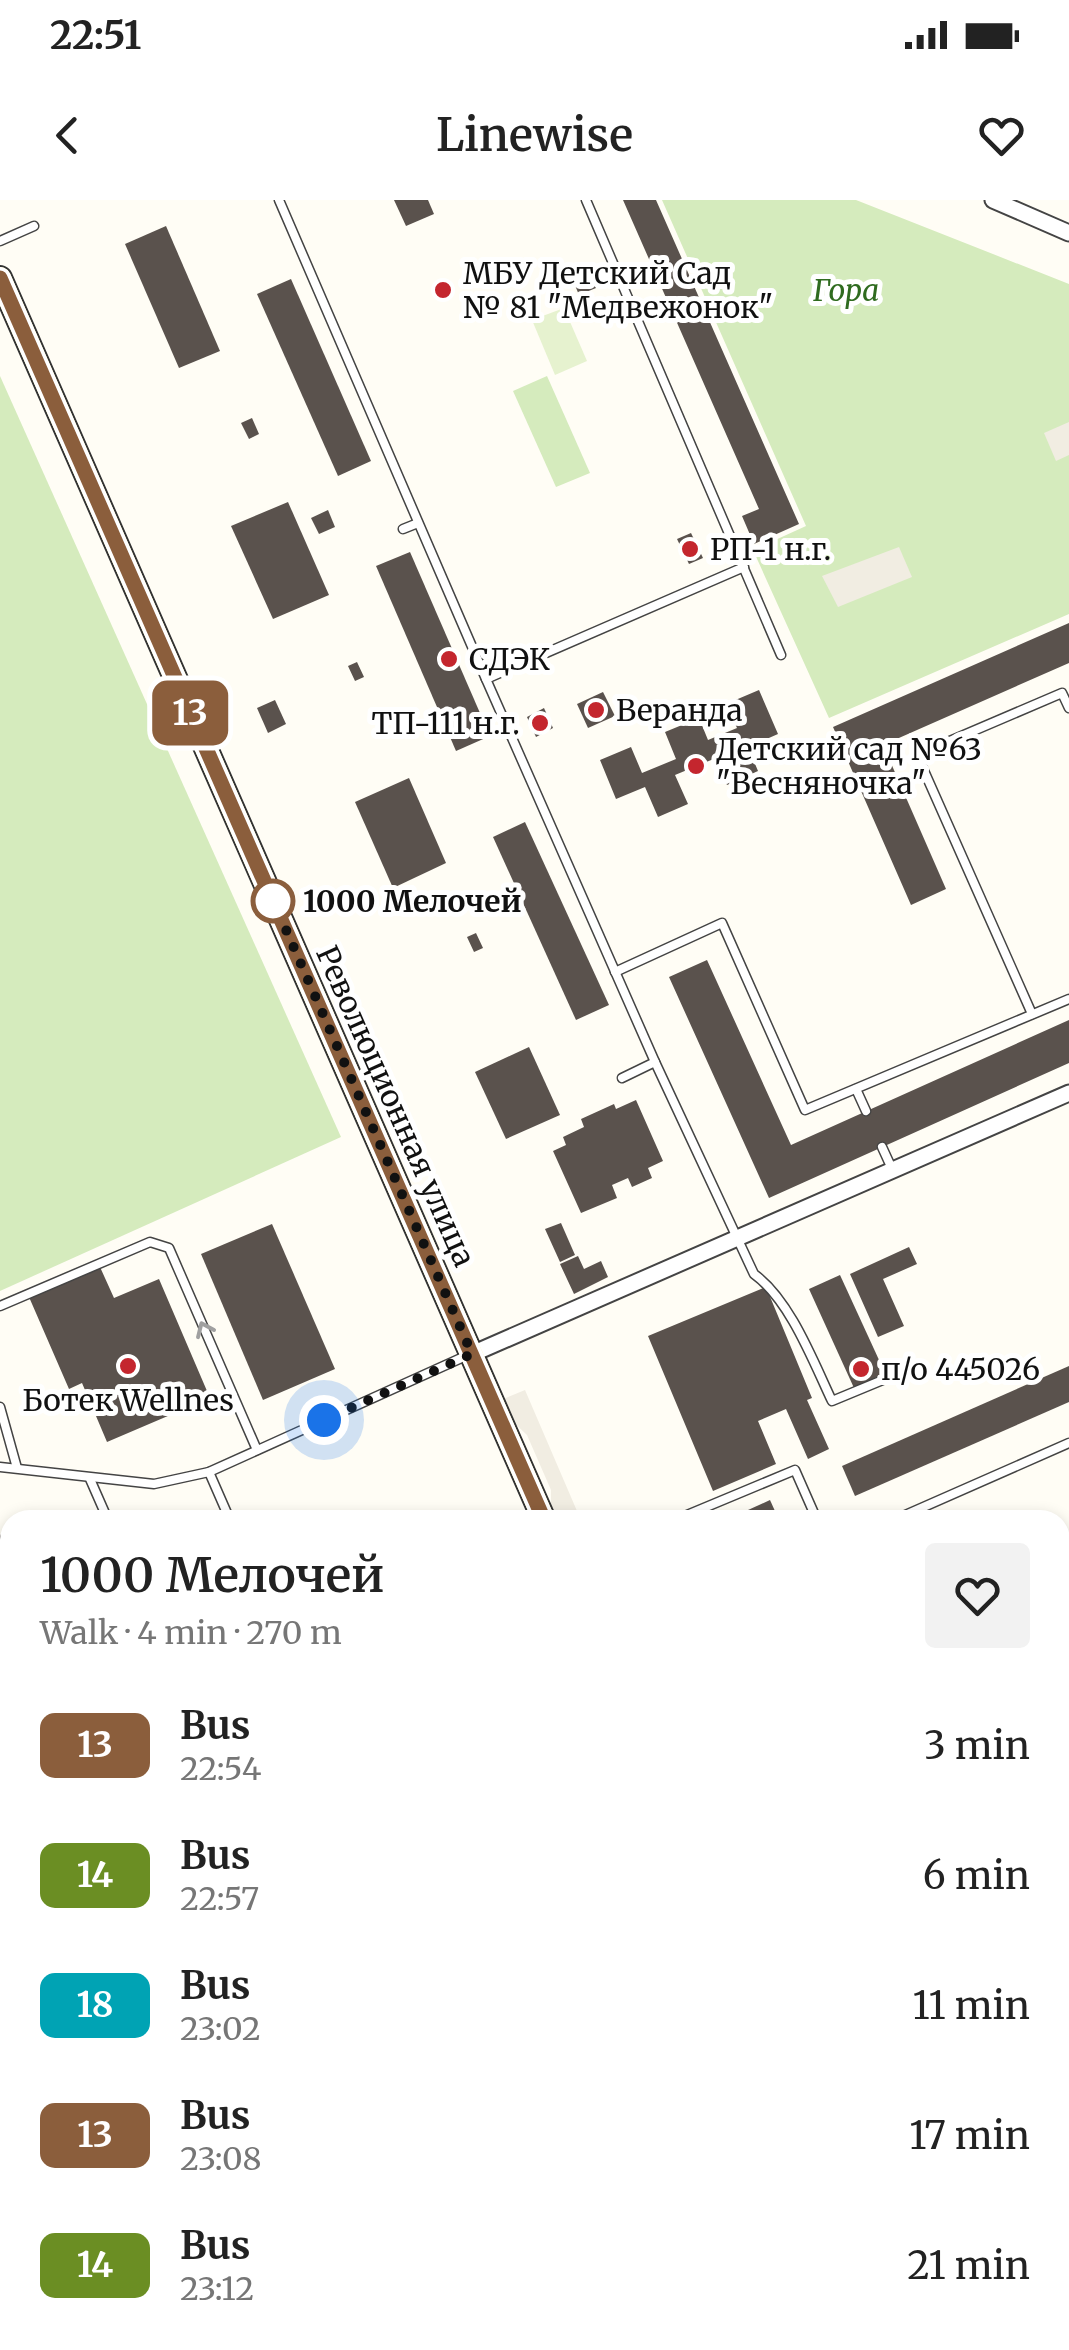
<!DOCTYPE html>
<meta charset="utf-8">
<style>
:root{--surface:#fff;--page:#f2f2f2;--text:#222;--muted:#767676}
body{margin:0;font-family:Merriweather,serif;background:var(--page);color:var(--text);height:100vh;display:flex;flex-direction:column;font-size:38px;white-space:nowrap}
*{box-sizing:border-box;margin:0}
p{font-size:32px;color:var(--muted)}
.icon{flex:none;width:55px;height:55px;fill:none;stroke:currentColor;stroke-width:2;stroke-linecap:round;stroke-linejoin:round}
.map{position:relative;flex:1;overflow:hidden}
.sheet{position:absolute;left:0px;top:1310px;width:1070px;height:840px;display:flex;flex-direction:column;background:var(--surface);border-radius:30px 30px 0 0;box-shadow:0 5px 15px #0003}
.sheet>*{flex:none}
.badge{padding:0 20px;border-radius:15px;font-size:35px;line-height:65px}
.you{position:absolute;width:50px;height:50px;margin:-25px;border:8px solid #fff;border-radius:50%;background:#1a73e8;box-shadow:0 0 0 15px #1a73e833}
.map>.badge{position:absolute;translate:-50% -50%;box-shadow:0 0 0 5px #fff}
.round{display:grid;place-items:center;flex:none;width:105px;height:105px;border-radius:10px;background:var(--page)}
.overview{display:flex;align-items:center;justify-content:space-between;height:170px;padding:0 40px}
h1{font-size:48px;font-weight:600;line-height:75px}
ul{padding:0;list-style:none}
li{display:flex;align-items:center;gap:30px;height:130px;padding:0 40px}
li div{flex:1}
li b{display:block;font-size:38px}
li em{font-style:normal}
li .badge{min-width:110px;font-weight:700;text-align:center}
.status{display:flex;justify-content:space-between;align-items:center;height:70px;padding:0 50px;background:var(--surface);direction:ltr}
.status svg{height:28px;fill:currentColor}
header{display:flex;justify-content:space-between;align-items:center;height:130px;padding:0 40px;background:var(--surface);font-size:45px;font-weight:600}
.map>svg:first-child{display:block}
.green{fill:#d5ebbd}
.pitch{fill:#e6f2cf}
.plaza{fill:#f1ede2}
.building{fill:#5a524d}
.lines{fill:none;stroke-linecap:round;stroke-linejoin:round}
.lane-casing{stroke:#444;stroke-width:11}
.street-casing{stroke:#444;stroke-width:19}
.secondary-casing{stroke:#333;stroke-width:26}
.lane{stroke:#fff;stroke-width:8}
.street{stroke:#fff;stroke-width:15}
.secondary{stroke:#fff6b0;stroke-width:22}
.oneway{stroke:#a0a0a0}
.line-casing{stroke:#fff;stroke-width:22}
.line{stroke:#8b5e3c;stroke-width:15}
.walk{stroke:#111;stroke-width:10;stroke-dasharray:0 18}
.poi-dot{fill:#c4262e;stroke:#fff;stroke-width:4}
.stop-dot{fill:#fff;stroke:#8b5e3c;stroke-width:5}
.labels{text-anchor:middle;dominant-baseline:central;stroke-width:10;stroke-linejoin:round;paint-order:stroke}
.poi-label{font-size:30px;fill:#111;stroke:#fff;text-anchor:start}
.park-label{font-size:30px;font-style:italic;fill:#2f6b1f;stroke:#fff}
.stop-label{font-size:30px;font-weight:bold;fill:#111;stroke:#fff;text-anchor:start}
.street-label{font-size:30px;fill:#111;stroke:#fff}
</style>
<div class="status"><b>22:51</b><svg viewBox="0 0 49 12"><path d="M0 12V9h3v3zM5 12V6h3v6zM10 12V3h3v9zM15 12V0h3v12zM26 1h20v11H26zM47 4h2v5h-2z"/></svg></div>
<header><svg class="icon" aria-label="back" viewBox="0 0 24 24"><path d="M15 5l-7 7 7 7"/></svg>Linewise<svg class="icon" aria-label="heart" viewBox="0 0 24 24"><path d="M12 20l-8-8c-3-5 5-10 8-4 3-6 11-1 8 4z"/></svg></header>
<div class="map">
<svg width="1069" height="2150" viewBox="0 0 1069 2150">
<rect width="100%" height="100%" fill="#fffdf5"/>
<g class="green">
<polygon points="662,0 856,0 1069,84 1069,414 829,518 753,350 806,326"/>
<polygon points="0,176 341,937 0,1091"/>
<polygon points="547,176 590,273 556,287 513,191"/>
<polygon points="311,2140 537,2140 536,2150 286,2150"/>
</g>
<g class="pitch">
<polygon points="564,108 587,161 555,175 532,120"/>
<polygon points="10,1787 10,2051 0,2028 0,1792"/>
</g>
<g class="plaza">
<polygon points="1069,222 1069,255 1056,261 1044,233"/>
<polygon points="899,347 912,377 838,407 822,376"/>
<polygon points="525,1190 580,1318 575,1320 551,1320 551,1290 527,1235 507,1216 501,1200"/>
</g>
<g class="building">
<polygon points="394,0 428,0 434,14 406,26"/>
<polygon points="623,0 656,0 799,324 754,344 742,316 759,309"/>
<polygon points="166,26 220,151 179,168 125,44"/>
<polygon points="587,66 596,88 579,95 570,73"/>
<polygon points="291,79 371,261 338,276 257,94"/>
<polygon points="252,218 259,234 249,239 241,223"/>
<polygon points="288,302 329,395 273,419 231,326"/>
<polygon points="328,310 335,327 319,334 311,318"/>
<polygon points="691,333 703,358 689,364 677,339"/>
<polygon points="410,352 490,536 456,551 376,366"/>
<polygon points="1069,423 1069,463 883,545 946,689 911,705 833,527"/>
<polygon points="357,462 364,477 355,481 348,466"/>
<polygon points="759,490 778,534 748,547 758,571 727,585 716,558 675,575 688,604 658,617 645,587 616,599 600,560 631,547 642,573 676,559 665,532 699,518 708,540 737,528 726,504"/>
<polygon points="603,492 615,516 588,528 577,504"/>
<polygon points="275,500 286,524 268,533 257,508"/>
<polygon points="544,508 553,528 536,537 527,517"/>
<polygon points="409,578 446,663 393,688 355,602"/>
<polygon points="525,622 609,805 576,820 493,637"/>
<polygon points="476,733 483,748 474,752 467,737"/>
<polygon points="707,760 791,945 1069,820 1069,863 769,998 669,777"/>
<polygon points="529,847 560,915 506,939 475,872"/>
<polygon points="636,900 663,961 648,968 652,978 632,987 628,978 612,985 617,998 581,1013 553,951 566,945 563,937 584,927 581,919 614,904 616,909"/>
<polygon points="561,1023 575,1055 560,1062 545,1029"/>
<polygon points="272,1024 335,1169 263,1200 201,1054"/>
<polygon points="909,1047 917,1064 883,1079 904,1126 878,1137 850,1074"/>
<polygon points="578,1056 584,1069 601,1061 608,1077 574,1094 560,1064"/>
<polygon points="100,1067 114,1098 159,1079 210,1198 107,1242 82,1183 69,1189 29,1097"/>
<polygon points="840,1075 885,1173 854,1188 809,1089"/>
<polygon points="766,1087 812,1198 807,1200 829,1249 808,1259 786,1209 758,1221 776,1264 713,1291 648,1136"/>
<polygon points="1069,1166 1069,1202 855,1296 842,1266"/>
<polygon points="770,1300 779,1320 739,1320 737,1315"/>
<polygon points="0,1334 10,1357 10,1475 0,1452"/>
<polygon points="1060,1353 1069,1373 1069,1405 1060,1409"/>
<polygon points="10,1528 10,1581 0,1585 0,1533"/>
<polygon points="1069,1678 1069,1712 1060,1716 1060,1681"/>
<polygon points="1069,2098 1069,2150 1034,2150 1029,2140 1060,2140 1060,2122 1063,2120 1060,2102"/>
<polygon points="67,2140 107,2140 85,2150 71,2150"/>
</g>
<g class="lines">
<defs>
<g id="lane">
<polyline points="279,0 486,479 744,367"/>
<polyline points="586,0 781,455"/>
<polyline points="0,41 34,26"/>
<polyline points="403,329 418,323"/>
<path d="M486 479 655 862 754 1074C790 1100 813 1161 832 1201L890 1177"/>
<polyline points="615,772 722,723 805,910 1069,799"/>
<polyline points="1032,814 917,555 1062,493 1069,508"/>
<polyline points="622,878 655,862"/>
<polyline points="856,889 866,911"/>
<polyline points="882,947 893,971"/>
<polyline points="0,1106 150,1042 169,1048 257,1250"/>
<polyline points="0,1207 17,1268"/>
<polyline points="0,1267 154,1284 209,1272 468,1155"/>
<polyline points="209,1272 230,1320"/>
<polyline points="90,1279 108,1320"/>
<polyline points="675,1320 795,1270 817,1320"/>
<polyline points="894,1320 1069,1243"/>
<polyline points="1060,1499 1069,1495"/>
<polyline points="0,1612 10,1607"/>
<polyline points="1060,1652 1069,1648"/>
<polyline points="976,2140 981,2150"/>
</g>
<g id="street">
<polyline points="993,0 1069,33"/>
<polyline points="472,1154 1069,893"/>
</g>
<g id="secondary">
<polyline points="0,78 544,1320"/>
<polyline points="1060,1862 1069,1858"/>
<polyline points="1060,1907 1069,1903"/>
<polyline points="1060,1947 1069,1943"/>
<polyline points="903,2140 908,2150"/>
<polyline points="254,2150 276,2140"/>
<polyline points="550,2150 561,2140"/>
<polyline points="600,2150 622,2140"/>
</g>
</defs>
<use href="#lane" class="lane-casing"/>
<use href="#street" class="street-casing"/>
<use href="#secondary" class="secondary-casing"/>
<use href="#lane" class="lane"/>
<use href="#street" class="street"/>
<use href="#secondary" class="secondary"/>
</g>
<defs><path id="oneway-chevron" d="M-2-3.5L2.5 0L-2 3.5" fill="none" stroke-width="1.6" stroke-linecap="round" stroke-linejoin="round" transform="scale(2.5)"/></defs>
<use class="oneway" href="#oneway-chevron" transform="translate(204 1129) rotate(-114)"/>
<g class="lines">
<defs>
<polyline id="line" points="0,78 544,1320"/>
</defs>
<use href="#line" class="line-casing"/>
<use href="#line" class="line"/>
<polyline class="walk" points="273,701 269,691 472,1154 324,1220"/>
</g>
<g class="poi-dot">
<circle cx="443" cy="90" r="10"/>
<circle cx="690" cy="349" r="10"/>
<circle cx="449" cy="459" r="10"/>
<circle cx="596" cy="510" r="10"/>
<circle cx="540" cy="523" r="10"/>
<circle cx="696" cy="566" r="10"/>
<circle cx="128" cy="1166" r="10"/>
<circle cx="861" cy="1169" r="10"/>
</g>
<circle class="stop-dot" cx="273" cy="701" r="20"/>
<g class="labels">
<g class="poi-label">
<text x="463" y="73">МБУ Детский Сад<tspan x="463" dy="34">№ 81 "Медвежонок"</tspan></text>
<text x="710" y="349">РП-1 н.г.</text>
<text x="469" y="459">СДЭК</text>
<text x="616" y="510">Веранда</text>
<text x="520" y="523" text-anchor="end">ТП-111 н.г.</text>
<text x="716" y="549">Детский сад №63<tspan x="716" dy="34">"Весняночка"</tspan></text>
<text x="881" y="1169">п/о 445026</text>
<text x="128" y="1200" text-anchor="middle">Ботек Wellnes</text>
</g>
<g class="park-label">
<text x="846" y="90">Гора</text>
</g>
<g class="stop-label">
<text x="303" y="701">1000 Мелочей</text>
</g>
<g class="street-label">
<text transform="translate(396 906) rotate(66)">Революционная улица</text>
</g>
</g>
</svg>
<div class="you" style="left:324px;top:1220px"></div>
<b class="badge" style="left:190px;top:513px;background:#8b5e3c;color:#fff">13</b>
<section class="sheet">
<div class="overview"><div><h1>1000 Мелочей</h1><p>Walk · 4 min · 270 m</p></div><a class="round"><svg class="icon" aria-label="heart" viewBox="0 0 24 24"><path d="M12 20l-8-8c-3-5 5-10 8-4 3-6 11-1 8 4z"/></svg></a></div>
<ul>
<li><span class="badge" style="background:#8b5e3c;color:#fff">13</span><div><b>Bus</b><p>22:54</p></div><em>3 min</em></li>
<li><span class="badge" style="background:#6b8e23;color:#fff">14</span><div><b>Bus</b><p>22:57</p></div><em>6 min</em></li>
<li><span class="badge" style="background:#00a3b4;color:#fff">18</span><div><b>Bus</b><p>23:02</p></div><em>11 min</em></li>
<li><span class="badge" style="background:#8b5e3c;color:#fff">13</span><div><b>Bus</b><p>23:08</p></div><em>17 min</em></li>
<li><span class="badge" style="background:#6b8e23;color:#fff">14</span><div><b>Bus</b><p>23:12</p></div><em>21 min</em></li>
</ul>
</section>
</div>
